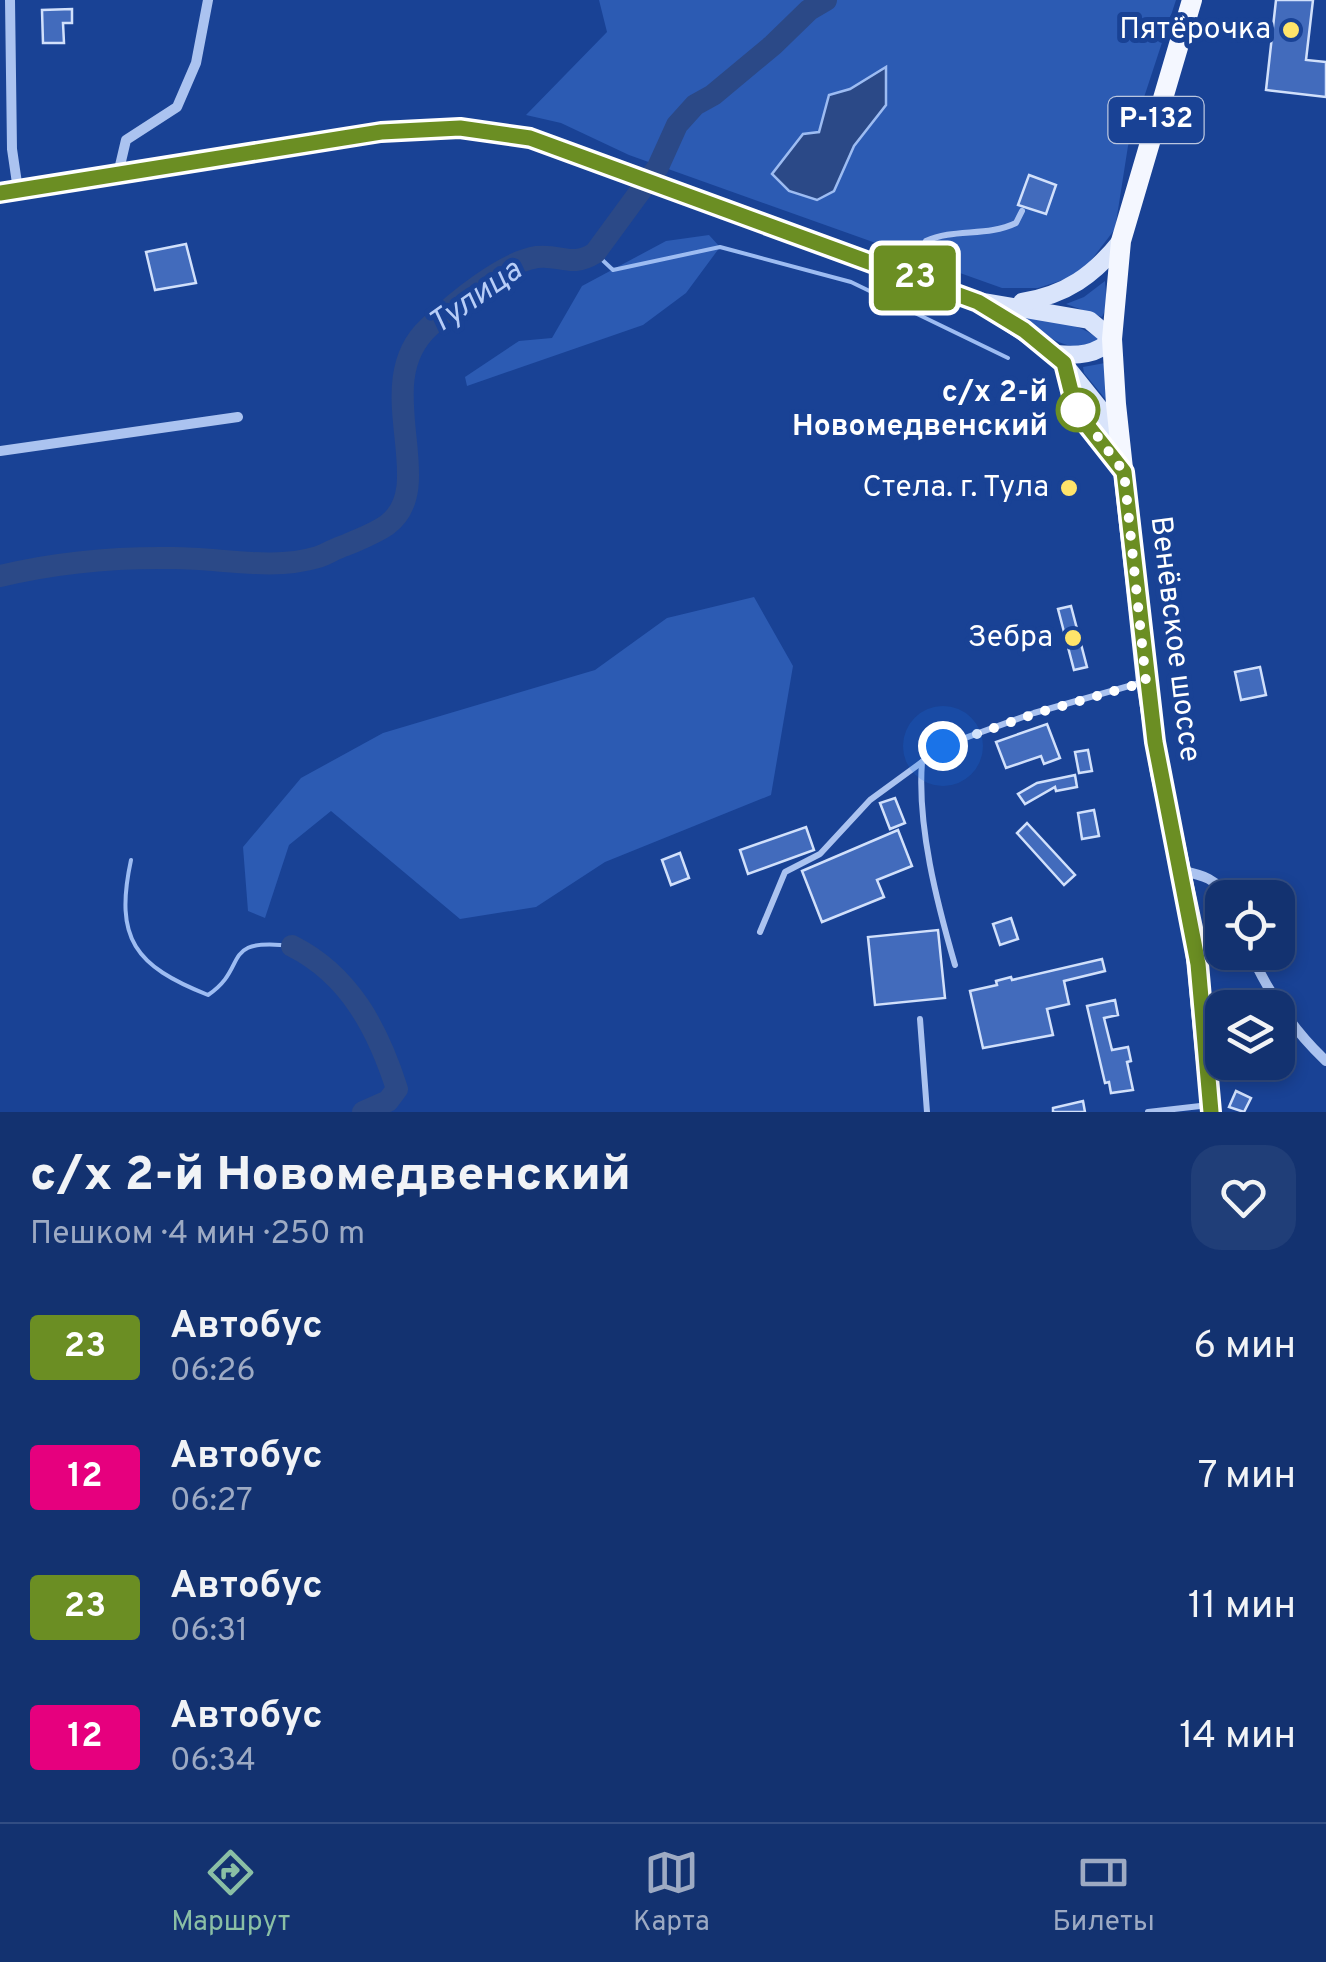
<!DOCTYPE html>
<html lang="ru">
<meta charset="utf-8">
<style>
:root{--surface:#133270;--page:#203e78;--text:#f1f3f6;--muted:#9daac3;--line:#324d83;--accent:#8abfa5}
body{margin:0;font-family:Overpass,sans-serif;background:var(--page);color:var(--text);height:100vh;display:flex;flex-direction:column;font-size:38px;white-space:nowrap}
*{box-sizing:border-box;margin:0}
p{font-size:32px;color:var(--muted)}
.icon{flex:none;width:55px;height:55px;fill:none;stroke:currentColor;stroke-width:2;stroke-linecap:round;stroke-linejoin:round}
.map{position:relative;height:1112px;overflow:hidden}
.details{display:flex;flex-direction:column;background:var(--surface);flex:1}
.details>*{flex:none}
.badge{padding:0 20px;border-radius:8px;font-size:35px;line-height:65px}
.fabs{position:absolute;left:1205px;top:880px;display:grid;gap:20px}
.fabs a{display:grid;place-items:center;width:90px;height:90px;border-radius:20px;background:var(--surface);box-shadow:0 5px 15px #0003,0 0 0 2px var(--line);font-size:50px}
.you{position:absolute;width:50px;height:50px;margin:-25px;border:8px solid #fff;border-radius:50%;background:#1a73e8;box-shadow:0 0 0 15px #1a73e833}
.map>.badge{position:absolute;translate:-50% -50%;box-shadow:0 0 0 5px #fff}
.round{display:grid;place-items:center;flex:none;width:105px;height:105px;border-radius:30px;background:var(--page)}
.head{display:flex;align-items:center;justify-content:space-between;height:170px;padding:0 30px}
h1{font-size:48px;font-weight:800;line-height:75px}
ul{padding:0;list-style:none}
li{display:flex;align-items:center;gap:30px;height:130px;padding:0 30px}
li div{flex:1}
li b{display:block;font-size:38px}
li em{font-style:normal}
li .badge{min-width:110px;font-weight:700;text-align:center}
.menu{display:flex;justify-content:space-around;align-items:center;height:140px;border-top:2px solid var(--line);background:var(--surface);font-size:28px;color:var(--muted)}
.menu a{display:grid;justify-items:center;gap:5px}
.menu .selected{color:var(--accent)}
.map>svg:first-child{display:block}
.green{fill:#2c5bb3;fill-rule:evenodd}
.water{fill:#2b4987;stroke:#9dbcf2;stroke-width:2.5}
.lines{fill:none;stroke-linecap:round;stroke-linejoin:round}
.stream{stroke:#9dbcf2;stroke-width:4}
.river{stroke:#2b4987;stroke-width:22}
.building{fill:#426bbc;stroke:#d1e0fb;stroke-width:2.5}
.lane{stroke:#abc3f0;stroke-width:6}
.street{stroke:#abc3f0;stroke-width:10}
.secondary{stroke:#d9e4fb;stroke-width:18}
.primary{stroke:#f4f7ff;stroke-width:20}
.line-casing{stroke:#fff;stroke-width:22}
.line{stroke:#6b8e23;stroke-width:15}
.walk{stroke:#fff;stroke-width:10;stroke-dasharray:0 18}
.poi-dot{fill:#ffe46a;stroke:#194295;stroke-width:4}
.stop-dot{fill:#fff;stroke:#6b8e23;stroke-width:5}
.labels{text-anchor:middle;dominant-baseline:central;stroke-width:10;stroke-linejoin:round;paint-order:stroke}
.shield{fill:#194295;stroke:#bac6df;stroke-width:2.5}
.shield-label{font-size:28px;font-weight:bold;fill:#fff}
.poi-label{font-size:30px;fill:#fff;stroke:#194295;text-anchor:end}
.stop-label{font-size:30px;font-weight:bold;fill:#fff;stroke:#194295;text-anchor:end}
.street-label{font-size:30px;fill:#fff;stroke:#194295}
.water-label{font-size:32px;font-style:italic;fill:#b7cdf7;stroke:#194295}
</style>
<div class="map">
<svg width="1326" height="1112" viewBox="0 0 1326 1112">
<rect width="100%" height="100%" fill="#194295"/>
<g class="green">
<path d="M599 0H1176L1128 146 1115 229 1089 263 1069 278 1038 288H1002L629 155 561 123 526 115 607 32ZM886 68V105L854 146 834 191 803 134 819 133 829 96 850 89Z"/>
<polygon points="709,235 720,247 686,293 643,325 467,386 465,377 519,341 552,338 582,286 666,241"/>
<polygon points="1105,281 1107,306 1102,317 1066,304 1084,297"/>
<path d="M1021 313C1048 318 1079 323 1100 340 1073 358 1040 335 1021 313Z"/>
<polygon points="1105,363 1107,401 1084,373 1083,367"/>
<polygon points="754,597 793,666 771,795 605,862 536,907 460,919 331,811 289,845 265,918 248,911 243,847 301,778 383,733 595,670 667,618"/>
</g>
<polygon class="water" points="886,67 886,105 854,146 834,191 817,200 789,191 772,174 803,134 819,132 829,95 850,89"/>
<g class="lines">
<g class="stream">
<polyline points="595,253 613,270 720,247 851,282 1008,358"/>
<path d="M131 860C114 939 135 966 208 995 250 967 218 937 292 946"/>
</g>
<g class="river">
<path d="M0 576C58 562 114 557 174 558 221 558 272 571 318 557 327 554 336 548 346 545 360 539 374 534 387 525 441 485 367 384 429 327 454 303 503 262 537 257 561 254 571 268 595 253L658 167 677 125 695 105 713 95 773 45 809 10 826 0"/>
<path d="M292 946C350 975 378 1030 397 1089L388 1101 363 1112"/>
</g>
</g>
<g class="building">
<polygon points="1276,0 1313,0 1306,60 1326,62 1326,97 1266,90"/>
<polygon points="72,9 72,23 63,23 64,43 43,43 42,10"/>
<polygon points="1029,175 1056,185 1046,214 1018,205"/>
<polygon points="186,244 196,283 155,290 146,252"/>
<polygon points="1071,606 1087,667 1074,670 1058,609"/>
<polygon points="1260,667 1266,695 1241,700 1235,672"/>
<polygon points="1047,724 1060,758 1044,764 1041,756 1006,768 996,742"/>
<polygon points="1088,750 1092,771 1079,773 1075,752"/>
<polygon points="1075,775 1077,787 1056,791 1055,787 1025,804 1018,794 1037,783"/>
<polygon points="895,798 905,823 890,829 880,803"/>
<polygon points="1094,810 1099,836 1082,839 1078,813"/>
<polygon points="1027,823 1075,875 1064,885 1017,833"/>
<polygon points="806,827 814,850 748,874 740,850"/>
<polygon points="898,830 912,866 877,880 884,897 822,922 802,871"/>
<polygon points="680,853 689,878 671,885 662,860"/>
<polygon points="1011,918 1018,939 1000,945 993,924"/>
<polygon points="938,930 945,998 875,1005 868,937"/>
<polygon points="1102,959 1105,971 1064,981 1069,1004 1047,1009 1053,1035 983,1048 970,991 997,985 996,981 1011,977 1012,980"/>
<polygon points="1245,990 1248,1008 1232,1008 1229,993"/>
<polygon points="1115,1000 1118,1015 1104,1018 1112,1050 1128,1047 1131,1061 1127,1062 1133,1090 1111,1093 1109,1082 1105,1083 1087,1006"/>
<polygon points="1236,1091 1251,1098 1244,1112 1229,1107"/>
<polygon points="1083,1101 1085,1112 1053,1112 1053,1108"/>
</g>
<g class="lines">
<g class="lane">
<path d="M911 274 926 241C954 228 987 237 1016 223L1022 211"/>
<polyline points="1068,379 1083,420 1116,462"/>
<polyline points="760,932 785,872 820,854 870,800 922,762"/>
<path d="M955 965C937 903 917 826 922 762L943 746 1034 713 1143 682"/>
<polyline points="920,1019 927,1112"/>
<polyline points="1148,1112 1209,1105"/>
</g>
<g class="street">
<polyline points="10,0 12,149 18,190"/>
<polyline points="118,174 126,140 177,107 196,63 208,0"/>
<polyline points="0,451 238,417"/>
<path d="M1183 871C1202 875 1218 879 1226 898"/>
<path d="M1250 952C1269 994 1293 1030 1326 1061"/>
</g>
<g class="secondary">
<path d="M0 193C83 179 166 166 249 153 343 138 436 117 530 138L978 302 1056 354 1104 414 1115 442"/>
<path d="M984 302 1089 320 1112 339C1097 355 1078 356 1056 354"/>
<path d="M1022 302C1066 295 1094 275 1121 241"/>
</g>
<polyline class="primary" points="1192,0 1121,241 1112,339 1116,404 1146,681 1160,772 1193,928 1211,1112"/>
</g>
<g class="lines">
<defs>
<polyline id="line" points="0,193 381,132 460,128 530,138 978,302 1024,330 1064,363 1074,403 1083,420 1124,472 1155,742 1198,964 1211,1112"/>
</defs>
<use href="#line" class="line-casing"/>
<use href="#line" class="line"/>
<polyline class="walk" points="943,746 1034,714 1146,682 1124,472 1078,410"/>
</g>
<g class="poi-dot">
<circle cx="1291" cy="30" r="10"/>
<circle cx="1069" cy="488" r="10"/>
<circle cx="1073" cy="638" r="10"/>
</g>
<circle class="stop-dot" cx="1078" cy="410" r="20"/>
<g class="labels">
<rect class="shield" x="1108.5" y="97" width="95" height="46" rx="8"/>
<g class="shield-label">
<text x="1156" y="120">Р-132</text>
</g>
<g class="poi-label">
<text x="1271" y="30">Пятёрочка</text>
<text x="1049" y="488">Стела. г. Тула</text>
<text x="1053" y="638">Зебра</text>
</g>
<g class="stop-label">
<text x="1048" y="393">с/х 2-й<tspan x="1048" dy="34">Новомедвенский</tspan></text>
</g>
<g class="street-label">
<text transform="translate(1174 639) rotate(83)">Венёвское шоссе</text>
</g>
<g class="water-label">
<text transform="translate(476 298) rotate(-35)">Тулица</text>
</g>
</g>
</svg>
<div class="fabs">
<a><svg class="icon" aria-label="locate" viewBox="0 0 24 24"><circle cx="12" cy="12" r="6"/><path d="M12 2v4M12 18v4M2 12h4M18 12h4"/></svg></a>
<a><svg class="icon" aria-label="layers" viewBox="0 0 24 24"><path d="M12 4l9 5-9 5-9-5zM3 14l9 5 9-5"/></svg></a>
</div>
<div class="you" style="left:943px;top:746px"></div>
<b class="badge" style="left:915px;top:278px;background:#6b8e23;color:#fff">23</b>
</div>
<section class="details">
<div class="head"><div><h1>с/х 2-й Новомедвенский</h1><p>Пешком · 4 мин · 250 m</p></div><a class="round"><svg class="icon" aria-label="heart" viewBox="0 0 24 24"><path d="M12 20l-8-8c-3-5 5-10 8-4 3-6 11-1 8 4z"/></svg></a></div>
<ul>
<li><span class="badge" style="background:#6b8e23;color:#fff">23</span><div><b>Автобус</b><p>06:26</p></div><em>6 мин</em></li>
<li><span class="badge" style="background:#e6007e;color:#fff">12</span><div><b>Автобус</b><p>06:27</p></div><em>7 мин</em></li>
<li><span class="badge" style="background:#6b8e23;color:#fff">23</span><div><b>Автобус</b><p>06:31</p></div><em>11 мин</em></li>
<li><span class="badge" style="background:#e6007e;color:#fff">12</span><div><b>Автобус</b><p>06:34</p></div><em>14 мин</em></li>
</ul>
</section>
<nav class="menu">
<a class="selected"><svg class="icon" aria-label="directions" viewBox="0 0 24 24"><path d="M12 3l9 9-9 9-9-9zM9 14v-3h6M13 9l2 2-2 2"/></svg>Маршрут</a>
<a><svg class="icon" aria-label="map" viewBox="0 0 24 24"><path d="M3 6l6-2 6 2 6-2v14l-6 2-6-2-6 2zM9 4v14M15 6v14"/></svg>Карта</a>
<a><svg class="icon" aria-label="tickets" viewBox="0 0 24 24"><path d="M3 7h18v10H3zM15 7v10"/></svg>Билеты</a>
</nav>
